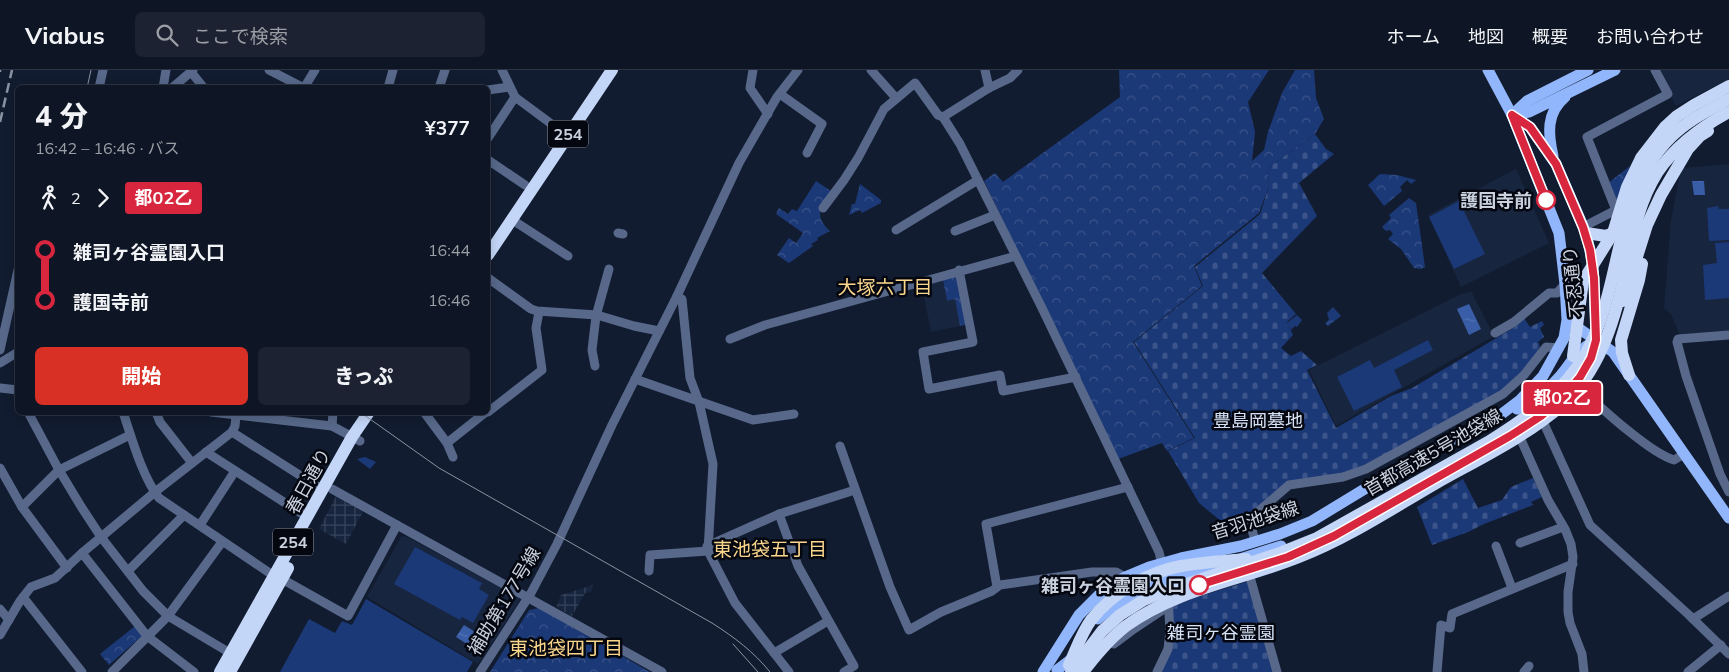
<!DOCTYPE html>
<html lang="ja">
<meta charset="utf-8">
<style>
:root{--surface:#0e1524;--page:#1c2231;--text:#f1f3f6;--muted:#9b9fa6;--line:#2e3441;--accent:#d93025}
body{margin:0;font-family:Mulish,"Noto Sans JP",sans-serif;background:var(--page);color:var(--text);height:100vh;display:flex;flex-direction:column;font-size:19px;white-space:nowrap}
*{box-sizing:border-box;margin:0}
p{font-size:16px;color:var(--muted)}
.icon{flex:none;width:28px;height:28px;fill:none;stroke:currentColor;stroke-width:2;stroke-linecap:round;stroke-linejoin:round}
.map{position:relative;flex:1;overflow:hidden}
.details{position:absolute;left:15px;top:15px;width:475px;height:330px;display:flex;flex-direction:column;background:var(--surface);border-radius:8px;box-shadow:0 2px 12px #0003,0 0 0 1px var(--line)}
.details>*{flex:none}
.badge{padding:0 10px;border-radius:4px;font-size:18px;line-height:32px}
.map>.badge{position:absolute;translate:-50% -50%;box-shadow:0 0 0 2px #fff}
.legs{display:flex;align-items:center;gap:8px;height:55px;padding:0 20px;font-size:16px}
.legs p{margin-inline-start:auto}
.head{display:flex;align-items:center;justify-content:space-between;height:85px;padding:0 20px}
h1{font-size:28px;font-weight:800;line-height:38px}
.cta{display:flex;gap:10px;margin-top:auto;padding:10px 20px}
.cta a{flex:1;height:58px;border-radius:8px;background:var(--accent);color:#fff;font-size:20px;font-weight:800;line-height:58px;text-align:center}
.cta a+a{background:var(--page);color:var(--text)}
ul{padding:0 20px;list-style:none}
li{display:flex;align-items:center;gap:18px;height:50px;font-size:19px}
li i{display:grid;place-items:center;width:8px;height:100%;margin:0 6px;background:currentColor}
li i::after{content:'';width:12px;height:12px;margin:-6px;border:4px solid;border-radius:50%;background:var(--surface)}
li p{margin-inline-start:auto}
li:first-child i{background:linear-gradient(#0000 50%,currentColor 0)}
li:last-child i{background:linear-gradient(currentColor 50%,#0000 0)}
header{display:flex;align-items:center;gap:30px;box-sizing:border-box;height:70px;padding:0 25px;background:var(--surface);border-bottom:1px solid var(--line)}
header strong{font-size:24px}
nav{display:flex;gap:28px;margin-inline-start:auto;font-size:18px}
.search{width:350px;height:45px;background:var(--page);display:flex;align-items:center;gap:12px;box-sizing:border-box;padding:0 18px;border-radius:8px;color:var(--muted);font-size:19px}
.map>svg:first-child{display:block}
.built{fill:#18253f}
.industrial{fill:url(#industrial-grid)}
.grass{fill:url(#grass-tufts)}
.forest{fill:url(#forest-crowns)}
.cemetery{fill:url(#cemetery-stones)}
.garden{fill:#1b3877}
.water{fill:url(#water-ripples)}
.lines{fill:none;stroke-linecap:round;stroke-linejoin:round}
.minor{stroke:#57688a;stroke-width:9}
.major{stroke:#92b6fb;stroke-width:11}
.highway{stroke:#c4d6f7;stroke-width:12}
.tram{stroke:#8a93a3;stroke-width:1}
.rail{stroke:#8a93a3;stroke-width:2.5;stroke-dasharray:10 5;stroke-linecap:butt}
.highway-bridge{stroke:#c4d6f7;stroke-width:12}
.line-1-casing{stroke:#fff;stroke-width:11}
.line-1{stroke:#d7263d;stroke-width:8}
.stop-1-dot{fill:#fff;stroke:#d7263d;stroke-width:2.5}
.labels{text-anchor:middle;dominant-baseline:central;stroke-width:5;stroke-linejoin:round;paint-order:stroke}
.shield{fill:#04070f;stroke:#8f95a1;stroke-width:1}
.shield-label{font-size:16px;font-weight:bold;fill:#cad2e0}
.stop-label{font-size:18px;font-weight:bold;fill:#cad2e0;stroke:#04070f;text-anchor:end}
.street-label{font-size:18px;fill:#cad2e0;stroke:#04070f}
.park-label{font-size:18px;fill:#d7e2f7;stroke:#04070f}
.neighbourhood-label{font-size:19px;fill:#fad58c;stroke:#04070f}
</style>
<header>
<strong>Viabus</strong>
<div class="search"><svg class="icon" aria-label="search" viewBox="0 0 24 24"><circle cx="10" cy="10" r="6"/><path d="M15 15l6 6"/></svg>ここで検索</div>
<nav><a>ホーム</a><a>地図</a><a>概要</a><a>お問い合わせ</a></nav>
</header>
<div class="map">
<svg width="1729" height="602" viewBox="0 0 1729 602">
<defs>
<pattern id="industrial-grid" width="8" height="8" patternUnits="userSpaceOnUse" patternTransform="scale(1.25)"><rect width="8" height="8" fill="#18253f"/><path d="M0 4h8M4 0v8" fill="none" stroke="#38445a"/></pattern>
<pattern id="grass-tufts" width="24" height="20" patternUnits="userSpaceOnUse" patternTransform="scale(1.25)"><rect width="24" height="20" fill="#1b3877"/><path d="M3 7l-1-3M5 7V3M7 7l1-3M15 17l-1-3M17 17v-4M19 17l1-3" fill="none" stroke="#3b548a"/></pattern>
<pattern id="forest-crowns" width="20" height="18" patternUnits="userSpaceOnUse" patternTransform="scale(1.25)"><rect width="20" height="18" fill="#1b3877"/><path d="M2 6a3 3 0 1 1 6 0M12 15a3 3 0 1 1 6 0" fill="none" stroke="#3b548a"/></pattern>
<pattern id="cemetery-stones" width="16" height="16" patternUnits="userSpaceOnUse" patternTransform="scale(1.25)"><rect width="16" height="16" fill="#1b3877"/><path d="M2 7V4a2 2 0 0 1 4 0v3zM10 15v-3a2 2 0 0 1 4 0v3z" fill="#3b548a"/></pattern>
<pattern id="water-ripples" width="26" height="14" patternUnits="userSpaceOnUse" patternTransform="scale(1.25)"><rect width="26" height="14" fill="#395da7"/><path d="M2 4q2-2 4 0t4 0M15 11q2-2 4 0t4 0" fill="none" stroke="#5473b3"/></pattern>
</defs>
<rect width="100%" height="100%" fill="#121c30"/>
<g class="built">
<polygon points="1657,0 1729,0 1729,9 1676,36"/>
<polygon points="1729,94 1729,262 1680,265 1671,244 1664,238 1671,150 1680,104 1682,98"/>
<polygon points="1516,99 1549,173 1461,217 1428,145"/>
<polygon points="942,205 947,231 955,228 960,256 931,262 921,211"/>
<polygon points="1471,221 1494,266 1336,356 1309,300 1463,223 1464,224"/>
<polygon points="405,466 519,527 520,530 478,594 367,527 401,467"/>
</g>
<g class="industrial">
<polygon points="336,426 364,440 346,474 319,459"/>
<polygon points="593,515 591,522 585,523 572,546 556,537 561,525"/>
</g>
<polygon class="grass" points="365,387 376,392 370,399 357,389"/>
<g class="forest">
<polygon points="1119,0 1269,0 1248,32 1255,62 1252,91 1264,80 1268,62 1282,23 1295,0 1314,0 1316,28 1324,49 1315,64 1268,98 1269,116 1259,143 1194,196 1202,216 1133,272 1194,368 1167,381 1162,373 1118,389 984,111 995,103 1003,112 1120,27"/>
<polygon points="1630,96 1616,132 1608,113"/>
<polygon points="1380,104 1397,105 1416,110 1411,114 1407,110 1400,117 1402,121 1384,136 1368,115"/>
<path d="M816 111 831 121C821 138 813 145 830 161L817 168 818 170 811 174 813 176 789 193 777 185 789 168 796 173 803 163 776 144 779 138 788 144 792 139 797 141Z"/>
<polygon points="860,114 881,130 881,133 862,143 860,140 849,145 852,134 855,134"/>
<polygon points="1409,128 1416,133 1425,197 1421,199 1414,198 1401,179 1388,169 1393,164 1390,160 1386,161 1382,157 1391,148 1389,145"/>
<polygon points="958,201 969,254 960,256 955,229 947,231 942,205"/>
<polygon points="1333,237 1341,246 1328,256 1325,253 1329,250 1327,243"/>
<polygon points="1297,245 1302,250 1297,257 1295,256 1291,260 1287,253"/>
<polygon points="539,538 650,602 490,602 529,540"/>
<polygon points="135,556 143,565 109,595 100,584"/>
</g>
<g class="cemetery">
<polygon points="1315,64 1326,79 1334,84 1299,113 1317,146 1262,203 1296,244 1287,252 1293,265 1281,278 1291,286 1301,281 1317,295 1307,300 1336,358 1391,326 1412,318 1515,257 1524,248 1530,257 1542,251 1544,255 1540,258 1544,267 1538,272 1540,276 1535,288 1503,322 1366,395 1341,404 1287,413 1246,454 1234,462 1199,433 1168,381 1195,368 1134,272 1203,216 1195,197 1260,144 1269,116 1268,98"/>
<polygon points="1533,408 1542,427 1531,432 1533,435 1484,454 1468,462 1432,475 1417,437 1463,409 1478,438 1502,430 1511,417"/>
<polygon points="1249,511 1278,602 1159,602 1172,537 1194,528"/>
</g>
<g class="garden">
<polygon points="1459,131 1485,184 1454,199 1429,147"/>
<polygon points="1718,136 1719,139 1729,139 1729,170 1709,171 1707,138"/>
<polygon points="1729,172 1729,228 1705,230 1703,195 1717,193 1715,173"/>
<polygon points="1428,270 1433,280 1394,300 1402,317 1354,341 1337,307 1370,290 1374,298"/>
<polygon points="415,477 482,513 479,519 489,525 473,553 462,547 460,550 394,514"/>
<polygon points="366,529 473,592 467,602 280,602 309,549 335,563 342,551 352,555"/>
</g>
<g class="water">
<polygon points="1692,111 1704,111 1705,125 1694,125"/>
<polygon points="1469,234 1481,259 1469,265 1457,239"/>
<polygon points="464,555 488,570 481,583 456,567"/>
</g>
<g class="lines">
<g class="minor">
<polyline points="269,0 304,18"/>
<polyline points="502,0 515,27 561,61"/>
<polyline points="753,0 750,18 768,44"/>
<polyline points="871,0 896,28"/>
<polyline points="985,0 989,18"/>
<polyline points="191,2 204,18"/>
<polyline points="99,18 103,0"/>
<polyline points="163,18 166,0"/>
<polyline points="172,18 193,0"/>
<polyline points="304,18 315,0"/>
<polyline points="388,18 393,0"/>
<polyline points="439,18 445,0"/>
<polyline points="488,20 509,17"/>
<polyline points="780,24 822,54 807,83"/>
<polyline points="943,47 989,18 1010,8 1018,0"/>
<polyline points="488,68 515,27"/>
<polyline points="488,90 525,115"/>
<polyline points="823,138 844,110 858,88 884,39 915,13 938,45 943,47 960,74 1042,238 1159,482 1163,498"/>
<polyline points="511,149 568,186"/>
<polyline points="1583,157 1616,140 1587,67 1668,24 1655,0"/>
<polyline points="896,160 978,110"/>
<polyline points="955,161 995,145"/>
<polyline points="618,163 623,164"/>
<polyline points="959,200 973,272 923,282 929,319 1000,305 1003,321 1076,307"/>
<polyline points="488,208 531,239 537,241 597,245 634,256 659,261"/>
<polyline points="677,226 682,229 690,308 699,332 713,394 708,481 735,533 789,602"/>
<polyline points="1495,263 1514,252 1549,223 1557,223 1565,214"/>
<polyline points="1729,265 1678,269 1677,272 1686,306 1720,404 1729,422"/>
<polyline points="730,269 765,255 1016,186"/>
<polyline points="0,280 18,200"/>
<polyline points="0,293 18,282"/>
<polyline points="595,296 592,280 596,246 609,199"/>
<polyline points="635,309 753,350 794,344"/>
<path d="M1575 314C1596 333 1649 383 1674 390L1684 384"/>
<polyline points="0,318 18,320"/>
<polyline points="28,342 59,400 82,438 101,467 143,521 168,546 230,583"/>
<path d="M123 342C132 369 142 406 159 428L274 506"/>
<polyline points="156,342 160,352 192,393"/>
<polyline points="211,342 332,356 360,371"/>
<polyline points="424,342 447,373 453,387"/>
<polyline points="488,342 542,300 536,258 539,242"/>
<polyline points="1541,347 1590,455 1689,545 1729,584"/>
<polyline points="332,356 333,342"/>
<polyline points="232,362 323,420"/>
<polyline points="1518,363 1548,430 1565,459 1571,474 1573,487 1568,522 1568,542 1570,553 1582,584 1584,602"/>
<polyline points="447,373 486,342"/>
<polyline points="840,376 890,517 909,560 941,542 992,521 1000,515 1092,502 1116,502 1125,507"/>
<polyline points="206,382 307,447"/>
<polyline points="0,398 22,437 67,498"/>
<polyline points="332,419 662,602"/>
<polyline points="22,437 59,400 130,365"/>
<polyline points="779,444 798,496 854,596 844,602"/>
<polyline points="200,455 235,401"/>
<polyline points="1255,471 1250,452 1253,446 1289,415 1343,407 1366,399 1503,324 1524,305 1546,277 1559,278"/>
<polyline points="1520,473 1563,457"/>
<polyline points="707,476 779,444 855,420"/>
<polyline points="1496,476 1512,518"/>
<polyline points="82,483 147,566 194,602"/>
<polyline points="1248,500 1277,602"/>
<polyline points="128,501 184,445"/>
<polyline points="649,501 650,485 708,481"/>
<polyline points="282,509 348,546 397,455"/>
<polyline points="997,517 986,454 1128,417"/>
<polyline points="23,527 82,602"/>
<polyline points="0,539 9,550"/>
<polyline points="1693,549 1729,526"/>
<polyline points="0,565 20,531 31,517 55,508 82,483 155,422 232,362 235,356 236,346"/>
<polyline points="1114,574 1134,559 1161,541"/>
<polyline points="774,583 828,551"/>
<polyline points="112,602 168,546 222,472"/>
<polyline points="480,602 531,523 557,474 612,355 677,226 739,93 777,27 798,0"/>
<polyline points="1157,602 1168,579 1170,561 1168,528"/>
<polyline points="1437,602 1441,555 1450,558 1452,544 1573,494"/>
<polyline points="1524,602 1529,596"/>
<polyline points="1688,602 1721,575"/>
</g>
<g class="major">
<polyline points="1512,45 1530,57 1556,94 1586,163 1593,194 1596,259"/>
<polyline points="1512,45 1529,42 1615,0"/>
<polyline points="1512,45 1527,31 1588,0"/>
<path d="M1553 86C1548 64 1546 43 1565 27"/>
<polyline points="1571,253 1613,282 1729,448"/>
<path d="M1517 339C1533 331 1549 319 1561 305 1572 291 1578 280 1594 271"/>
<polyline points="1237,490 1281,476"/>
<path d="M1098 549C1132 519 1173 507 1216 495"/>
<polyline points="1057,600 1074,587"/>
<polyline points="1043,602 1079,545 1102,522 1111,515 1125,507 1149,497 1181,488 1241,476 1280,464 1312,451 1409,392 1499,346 1520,330 1543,306 1564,268 1567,250 1565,214 1559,163 1512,45 1488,0"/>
</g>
<g class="highway">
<polyline points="1586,163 1606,166 1613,163"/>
<polyline points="488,185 612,0"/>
<polyline points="1623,231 1647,155 1661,125 1688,79 1700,66 1708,61"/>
<polyline points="1573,286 1583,211 1613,163 1627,117 1641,88 1665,57 1677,46 1694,35 1729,16"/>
<polyline points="1629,305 1622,283 1621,270 1639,210 1642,194"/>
<polyline points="220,602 352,367 369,342"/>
<polyline points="230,602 288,498"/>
</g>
<g class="tram">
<polyline points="87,18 91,0"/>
<path d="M360 342 439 398 712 553C734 567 754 582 770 602"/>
<polyline points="733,574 758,602"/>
</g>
<g class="rail">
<polyline points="0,2 0,0"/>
<polyline points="0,52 12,0"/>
</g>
<g class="highway-bridge">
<path d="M1069 595C1076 580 1081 564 1091 550 1112 523 1148 502 1181 496 1203 492 1225 491 1246 489"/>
<path d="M1071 602 1102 561 1120 545 1144 530 1169 520 1277 484 1317 468 1488 372C1526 348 1564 323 1586 283 1624 214 1612 124 1672 66 1688 50 1709 40 1729 29"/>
<path d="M1083 602C1096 585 1109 569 1126 556 1177 519 1242 510 1299 487 1348 468 1393 438 1438 412 1479 389 1527 366 1562 335 1599 302 1614 253 1624 207 1632 171 1637 135 1657 103 1675 76 1701 57 1729 42"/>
</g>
</g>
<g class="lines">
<defs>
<polyline id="line-1" points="1199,515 1288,487 1334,466 1510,366 1541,346 1562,328 1580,307 1591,288 1596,270 1594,208 1590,180 1583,157 1556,94 1530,57 1512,45 1546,130"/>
</defs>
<use href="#line-1" class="line-1-casing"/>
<use href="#line-1" class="line-1"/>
</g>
<g class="stop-1-dot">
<circle cx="1546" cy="130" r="9"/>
<circle cx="1199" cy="515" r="9"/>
</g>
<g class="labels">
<g class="shield">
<rect x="548" y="50.5" width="40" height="27" rx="4"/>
<rect x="273" y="458.5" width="40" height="27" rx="4"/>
</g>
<g class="shield-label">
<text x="568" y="64">254</text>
<text x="293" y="472">254</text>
</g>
<g class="stop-label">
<text x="1532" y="130">護国寺前</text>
<text x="1185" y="515">雑司ヶ谷霊園入口</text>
</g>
<g class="street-label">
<text transform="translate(1573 212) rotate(-96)">不忍通り</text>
<text transform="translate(1433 382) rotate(-30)">首都高速5号池袋線</text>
<text transform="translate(308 411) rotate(-61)">春日通り</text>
<text transform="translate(1255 450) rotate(-17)">音羽池袋線</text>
<text transform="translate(504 531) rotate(-59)">補助第177号線</text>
</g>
<g class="park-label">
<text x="1258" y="350">豊島岡墓地</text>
<text x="1221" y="562">雑司ヶ谷霊園</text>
</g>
<g class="neighbourhood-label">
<text x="885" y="217">大塚六丁目</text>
<text x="770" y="479">東池袋五丁目</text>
<text x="566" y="578">東池袋四丁目</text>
</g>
</g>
</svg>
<b class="badge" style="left:1562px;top:328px;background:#d7263d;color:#fff">都02乙</b>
<section class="details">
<div class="head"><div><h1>4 分</h1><p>16:42 – 16:46 · バス</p></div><b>¥377</b></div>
<div class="legs"><svg class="icon" aria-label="walk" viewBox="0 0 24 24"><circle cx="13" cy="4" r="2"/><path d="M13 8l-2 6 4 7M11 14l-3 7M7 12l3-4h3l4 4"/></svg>2<svg class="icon" aria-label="forward" viewBox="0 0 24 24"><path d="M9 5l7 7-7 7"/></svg><b class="badge" style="background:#d7263d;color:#fff">都02乙</b></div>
<ul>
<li><i style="color:#d7263d"></i><b>雑司ヶ谷霊園入口</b><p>16:44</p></li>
<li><i style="color:#d7263d"></i><b>護国寺前</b><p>16:46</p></li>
</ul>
<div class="cta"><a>開始</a><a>きっぷ</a></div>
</section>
</div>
